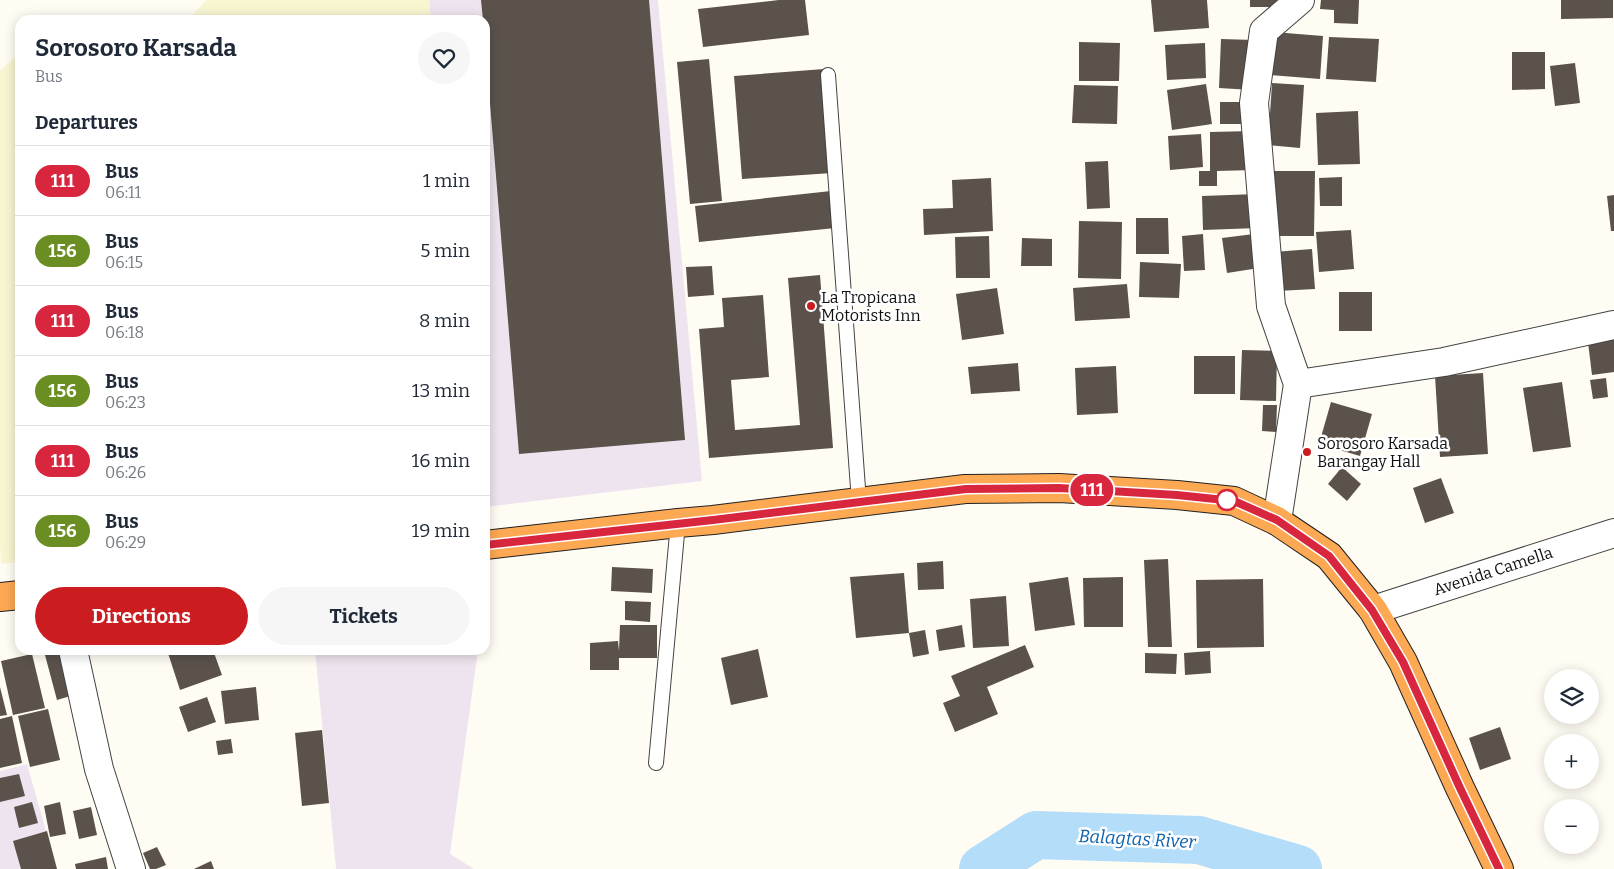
<!DOCTYPE html>
<meta charset="utf-8">
<style>
:root{--surface:#fff;--page:#f6f6f7;--text:#1f2937;--muted:#747a83;--line:#e0e1e3;--accent:#cb1d1f}
body{margin:0;font-family:Bitter,serif;background:var(--page);color:var(--text);height:100vh;display:flex;flex-direction:column;font-size:19px;white-space:nowrap}
*{box-sizing:border-box;margin:0}
p{font-size:16px;color:var(--muted)}
.icon{flex:none;width:28px;height:28px;fill:none;stroke:currentColor;stroke-width:2;stroke-linecap:round;stroke-linejoin:round}
.map{position:relative;flex:1;overflow:hidden}
.sheet{position:absolute;left:15px;top:15px;width:475px;height:640px;display:flex;flex-direction:column;background:var(--surface);border-radius:15px;box-shadow:0 2px 12px #0003}
.sheet>*{flex:none}
.badge{padding:0 10px;border-radius:16px;font-size:18px;line-height:32px}
.tools{position:absolute;left:1544px;top:669px;display:grid;gap:10px}
.tools a{display:grid;place-items:center;width:55px;height:55px;border-radius:50%;background:var(--surface);box-shadow:0 2px 12px #0003;font-size:25px}
.map>.badge{position:absolute;translate:-50% -50%;box-shadow:0 0 0 2px #fff}
h2{padding:0 20px;font-size:19px;line-height:45px}
.round{display:grid;place-items:center;flex:none;width:52px;height:52px;border-radius:26px;background:var(--page)}
.summary{display:flex;align-items:center;justify-content:space-between;height:85px;padding:0 20px}
h1{font-size:24px;font-weight:700;line-height:38px}
.cta{display:flex;gap:10px;margin-top:auto;padding:10px 20px}
.cta a{flex:1;height:58px;border-radius:30px;background:var(--accent);color:#fff;font-size:20px;font-weight:700;line-height:58px;text-align:center}
.cta a+a{background:var(--page);color:var(--text)}
ul{padding:0;list-style:none}
li{display:flex;align-items:center;gap:15px;height:70px;padding:0 20px;border-top:1px solid var(--line)}
li div{flex:1}
li b{display:block;font-size:19px}
li em{font-style:normal}
li .badge{min-width:55px;font-weight:700;text-align:center}
.map>svg:first-child{display:block}
.industrial{fill:#eee4ef}
.farmland{fill:#f8f6d1}
.lines{fill:none;stroke-linecap:round;stroke-linejoin:round}
.river{stroke:#b4ddfa;stroke-width:48}
.building{fill:#5a524b}
.lane-casing{stroke:#434343;stroke-width:16}
.street-casing{stroke:#434343;stroke-width:30}
.highway-casing{stroke:#212121;stroke-width:30}
.lane{stroke:#fff;stroke-width:14}
.street{stroke:#fff;stroke-width:28}
.highway{stroke:#fda853;stroke-width:28}
.line-casing{stroke:#fff;stroke-width:11}
.line{stroke:#d7263d;stroke-width:8}
.poi-dot{fill:#cb1d1f;stroke:#fff;stroke-width:2}
.stop-dot{fill:#fff;stroke:#d7263d;stroke-width:2.5}
.labels{text-anchor:middle;dominant-baseline:central;stroke-width:5;stroke-linejoin:round;paint-order:stroke}
.poi-label{font-size:16px;fill:#101010;stroke:#fff;text-anchor:start}
.street-label{font-size:16px;fill:#101010;stroke:#fff}
.water-label{font-size:18px;font-style:italic;fill:#0f61ac;stroke:#fff}
</style>
<div class="map">
<svg width="1614" height="869" viewBox="0 0 1614 869">
<rect width="100%" height="100%" fill="#fffdf3"/>
<g class="industrial">
<polygon points="429,0 658,0 702,481 485,507 485,20 431,20"/>
<polygon points="315,650 478,650 450,854 474,869 336,869"/>
<polygon points="27,764 57,869 0,869 0,771"/>
</g>
<g class="farmland">
<polygon points="206,0 429,0 431,20 188,20"/>
<polygon points="20,53 20,562 1,564 0,546 0,70"/>
</g>
<g class="lines">
<polyline class="river" points="983,869 1036,835 1199,840 1298,869"/>
</g>
<g class="building">
<polygon points="481,0 649,0 685,440 519,454 485,43 485,20 483,20"/>
<polygon points="779,0 805,0 809,35 703,47 698,9"/>
<polygon points="1151,0 1207,0 1209,28 1154,32"/>
<rect x="1250" y="0" width="34" height="7"/>
<polygon points="1321,0 1359,0 1358,24 1334,23 1334,10 1320,9"/>
<polygon points="1561,0 1613,0 1613,18 1561,19"/>
<polygon points="1273,32 1323,36 1320,79 1270,75"/>
<polygon points="1329,37 1379,39 1376,82 1326,79"/>
<polygon points="1221,39 1254,40 1252,90 1219,88"/>
<polygon points="1079,42 1120,43 1119,81 1079,81"/>
<polygon points="1205,43 1206,78 1167,80 1165,45"/>
<polygon points="1512,52 1545,52 1545,89 1512,90"/>
<polygon points="709,59 722,201 690,204 677,62"/>
<polygon points="1575,63 1580,103 1555,106 1550,66"/>
<polygon points="824,69 832,173 742,179 734,76"/>
<polygon points="1272,83 1304,85 1300,148 1268,145"/>
<polygon points="1206,84 1212,124 1172,130 1167,90"/>
<polygon points="1074,85 1118,86 1117,124 1072,123"/>
<rect x="1220" y="102" width="31" height="22"/>
<polygon points="1358,111 1360,164 1318,165 1316,113"/>
<polygon points="1253,131 1254,170 1217,171 1217,186 1199,186 1199,171 1210,171 1210,132"/>
<polygon points="1201,134 1203,167 1170,170 1168,136"/>
<polygon points="1108,161 1110,208 1087,209 1085,162"/>
<polygon points="1274,171 1315,171 1314,236 1273,236"/>
<polygon points="1342,177 1342,206 1320,206 1319,178"/>
<polygon points="991,178 993,231 924,235 923,209 953,208 952,180"/>
<polygon points="831,191 835,228 699,242 695,206"/>
<polygon points="1257,194 1258,228 1203,230 1202,196"/>
<polygon points="1614,195 1614,231 1611,231 1607,196"/>
<polygon points="1136,218 1168,218 1169,254 1136,254"/>
<polygon points="1079,221 1122,222 1121,279 1078,278"/>
<polygon points="1351,230 1354,269 1319,272 1316,232"/>
<polygon points="1203,234 1205,270 1184,271 1182,236"/>
<polygon points="1254,234 1259,268 1227,273 1222,238"/>
<polygon points="989,236 990,278 956,278 955,237"/>
<polygon points="1022,238 1052,239 1052,266 1021,266"/>
<polygon points="1312,249 1315,289 1277,291 1274,252"/>
<polygon points="1140,262 1181,264 1179,298 1139,297"/>
<polygon points="712,266 714,295 688,297 686,267"/>
<polygon points="820,275 833,448 709,458 699,329 724,327 722,298 763,295 769,377 731,380 735,430 800,425 788,278"/>
<polygon points="1127,284 1130,318 1075,321 1073,288"/>
<polygon points="997,288 1004,334 962,340 956,294"/>
<rect x="1339" y="292" width="33" height="39"/>
<polygon points="1614,330 1614,372 1592,375 1587,334"/>
<polygon points="1242,350 1277,351 1276,401 1240,400"/>
<rect x="1194" y="356" width="41" height="38"/>
<polygon points="1018,363 1020,391 971,394 968,367"/>
<polygon points="1116,366 1118,413 1077,415 1075,368"/>
<polygon points="1483,373 1488,454 1440,457 1435,376"/>
<polygon points="1606,378 1608,397 1593,399 1590,380"/>
<polygon points="1562,382 1571,447 1533,452 1523,388"/>
<polygon points="1331,402 1372,414 1360,456 1319,444"/>
<polygon points="1263,405 1277,405 1276,432 1262,431"/>
<polygon points="1342,467 1361,484 1347,501 1328,484"/>
<polygon points="1441,478 1454,513 1425,523 1413,488"/>
<polygon points="1168,559 1172,647 1148,647 1144,560"/>
<polygon points="943,561 944,589 918,590 917,563"/>
<polygon points="612,567 653,569 652,593 611,591"/>
<polygon points="904,573 909,633 856,638 850,577"/>
<polygon points="1068,577 1075,625 1035,631 1029,583"/>
<polygon points="1123,577 1123,627 1084,627 1083,578"/>
<polygon points="1263,579 1264,647 1197,648 1196,580"/>
<polygon points="1006,596 1009,646 973,648 970,599"/>
<polygon points="625,601 651,602 650,622 625,620"/>
<polygon points="620,625 657,625 657,658 619,658 619,670 590,670 590,643 618,641 619,651"/>
<polygon points="962,625 965,647 939,651 936,630"/>
<polygon points="925,630 929,654 913,657 909,633"/>
<polygon points="1025,645 1034,667 987,687 998,714 955,732 943,703 960,696 951,676"/>
<polygon points="758,649 768,697 731,705 721,658"/>
<polygon points="65,650 84,692 57,700 45,655"/>
<polygon points="167,650 213,650 222,675 180,690"/>
<polygon points="1210,651 1211,673 1185,675 1184,653"/>
<polygon points="1145,653 1177,654 1176,674 1145,673"/>
<polygon points="32,654 45,708 13,715 1,661"/>
<polygon points="0,687 7,715 0,716"/>
<polygon points="256,687 259,720 225,724 221,691"/>
<polygon points="207,697 216,722 188,732 179,707"/>
<polygon points="48,709 60,760 30,767 18,716"/>
<polygon points="12,716 22,763 0,768 0,719"/>
<polygon points="1500,727 1511,759 1480,770 1469,738"/>
<polygon points="322,730 329,803 302,806 295,733"/>
<polygon points="231,739 233,753 218,755 216,741"/>
<polygon points="19,774 25,796 0,802 0,778"/>
<polygon points="32,802 38,823 19,828 14,807"/>
<polygon points="60,802 66,834 50,837 44,806"/>
<polygon points="91,807 97,835 79,839 73,811"/>
<polygon points="47,831 57,869 21,869 13,841"/>
<polygon points="157,847 166,865 156,869 150,869 143,853"/>
<polygon points="106,857 108,869 76,869 75,864"/>
<polygon points="211,861 214,869 194,869"/>
</g>
<g class="lines">
<defs>
<g id="lane">
<polyline points="828,75 859,502"/>
<polyline points="656,763 678,523"/>
</g>
<g id="street">
<polyline points="1298,384 1444,362 1614,325"/>
<polyline points="1277,521 1298,384 1271,306 1254,103 1264,31 1300,0"/>
<polyline points="1373,610 1614,533"/>
<polyline points="73,650 99,769 131,869"/>
</g>
<g id="highway">
<polyline points="485,545 678,523 713,520 965,489 1059,488 1177,495 1234,501 1277,521 1329,556 1373,610 1403,662 1460,788 1499,869"/>
<polyline points="0,597 20,595"/>
</g>
</defs>
<use href="#lane" class="lane-casing"/>
<use href="#street" class="street-casing"/>
<use href="#highway" class="highway-casing"/>
<use href="#lane" class="lane"/>
<use href="#street" class="street"/>
<use href="#highway" class="highway"/>
</g>
<g class="lines">
<defs>
<polyline id="line" points="485,545 713,520 966,489 1059,488 1177,495 1234,501 1277,520 1329,556 1372,610 1403,662 1460,788 1499,869"/>
</defs>
<use href="#line" class="line-casing"/>
<use href="#line" class="line"/>
</g>
<g class="poi-dot">
<circle cx="811" cy="306" r="5"/>
<circle cx="1307" cy="452" r="5"/>
</g>
<circle class="stop-dot" cx="1227" cy="500" r="10"/>
<g class="labels">
<g class="poi-label">
<text x="821" y="297">La Tropicana<tspan x="821" dy="18">Motorists Inn</tspan></text>
<text x="1317" y="443">Sorosoro Karsada<tspan x="1317" dy="18">Barangay Hall</tspan></text>
</g>
<g class="street-label">
<text transform="translate(1493 571) rotate(-18)">Avenida Camella</text>
</g>
<g class="water-label">
<text transform="translate(1137 839) rotate(3)">Balagtas River</text>
</g>
</g>
</svg>
<div class="tools">
<a><svg class="icon" aria-label="layers" viewBox="0 0 24 24"><path d="M12 4l9 5-9 5-9-5zM3 14l9 5 9-5"/></svg></a>
<a>+</a>
<a>−</a>
</div>
<b class="badge" style="left:1092px;top:490px;background:#d7263d;color:#fff">111</b>
<section class="sheet">
<div class="summary"><div><h1>Sorosoro Karsada</h1><p>Bus</p></div><a class="round"><svg class="icon" aria-label="heart" viewBox="0 0 24 24"><path d="M12 20l-8-8c-3-5 5-10 8-4 3-6 11-1 8 4z"/></svg></a></div>
<h2>Departures</h2>
<ul>
<li><span class="badge" style="background:#d7263d;color:#fff">111</span><div><b>Bus</b><p>06:11</p></div><em>1 min</em></li>
<li><span class="badge" style="background:#6b8e23;color:#fff">156</span><div><b>Bus</b><p>06:15</p></div><em>5 min</em></li>
<li><span class="badge" style="background:#d7263d;color:#fff">111</span><div><b>Bus</b><p>06:18</p></div><em>8 min</em></li>
<li><span class="badge" style="background:#6b8e23;color:#fff">156</span><div><b>Bus</b><p>06:23</p></div><em>13 min</em></li>
<li><span class="badge" style="background:#d7263d;color:#fff">111</span><div><b>Bus</b><p>06:26</p></div><em>16 min</em></li>
<li><span class="badge" style="background:#6b8e23;color:#fff">156</span><div><b>Bus</b><p>06:29</p></div><em>19 min</em></li>
</ul>
<div class="cta"><a>Directions</a><a>Tickets</a></div>
</section>
</div>
